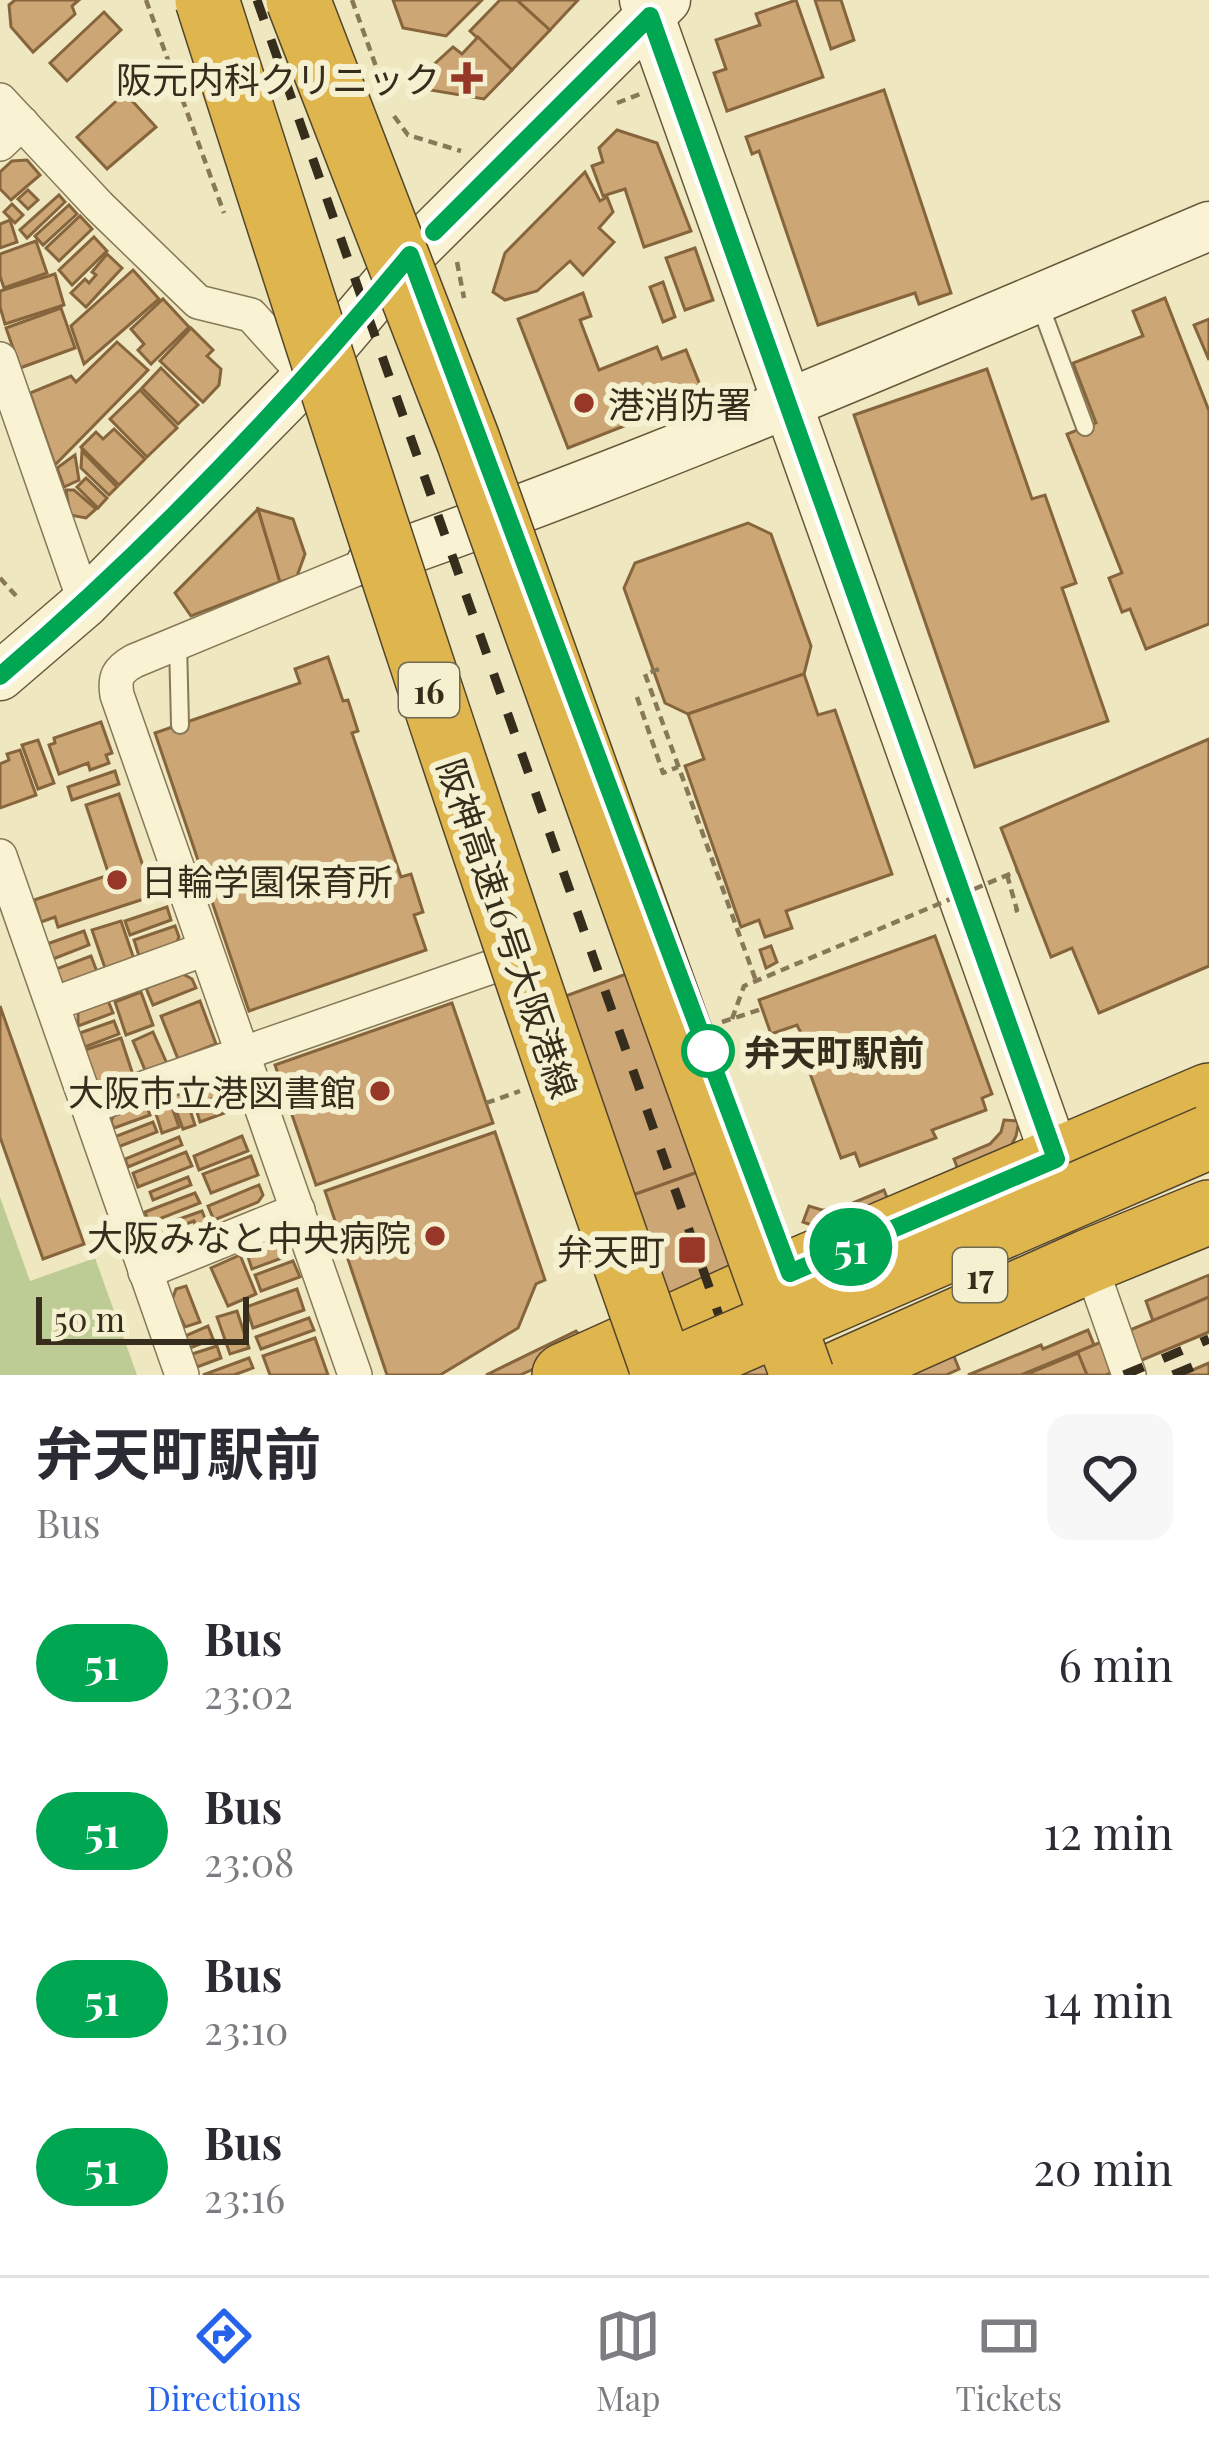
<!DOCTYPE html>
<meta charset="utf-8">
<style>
:root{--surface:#fff;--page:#f7f7f7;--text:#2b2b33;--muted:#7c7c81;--line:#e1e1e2;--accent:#2563eb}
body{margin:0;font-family:"Playfair Display","Noto Sans JP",serif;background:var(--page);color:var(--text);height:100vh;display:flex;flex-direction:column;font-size:45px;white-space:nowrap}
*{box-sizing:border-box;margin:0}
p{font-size:39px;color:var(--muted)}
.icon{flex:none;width:66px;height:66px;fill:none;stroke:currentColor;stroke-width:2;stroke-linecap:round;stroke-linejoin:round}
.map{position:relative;height:1375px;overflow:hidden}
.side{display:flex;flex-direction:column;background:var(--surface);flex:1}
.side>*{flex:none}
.badge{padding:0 24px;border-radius:39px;font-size:42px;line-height:78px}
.scale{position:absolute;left:36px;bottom:30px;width:213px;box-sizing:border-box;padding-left:12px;border:6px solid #362d1c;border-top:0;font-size:33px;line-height:42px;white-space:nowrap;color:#362d1c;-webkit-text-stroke:9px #f5f0cf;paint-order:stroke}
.map>.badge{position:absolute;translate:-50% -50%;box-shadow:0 0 0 6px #fff}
.round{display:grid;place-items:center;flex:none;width:126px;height:126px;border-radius:24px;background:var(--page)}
.head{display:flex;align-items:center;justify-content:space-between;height:204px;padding:0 36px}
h1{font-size:57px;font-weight:700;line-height:90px}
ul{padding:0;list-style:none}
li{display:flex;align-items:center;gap:36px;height:168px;padding:0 36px}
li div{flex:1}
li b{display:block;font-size:45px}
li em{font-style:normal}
li .badge{min-width:132px;font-weight:700;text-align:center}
.tab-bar{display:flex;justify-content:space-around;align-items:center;height:168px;border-top:3px solid var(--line);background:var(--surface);font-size:33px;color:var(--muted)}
.tab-bar a{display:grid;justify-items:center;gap:6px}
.tab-bar .on{color:var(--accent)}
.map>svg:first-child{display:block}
.park{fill:#bdcc94}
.building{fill:#cda675;stroke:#86653d;stroke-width:3}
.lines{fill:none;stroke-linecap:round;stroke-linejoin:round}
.lane-casing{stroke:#877858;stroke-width:20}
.street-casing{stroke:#877858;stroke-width:36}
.secondary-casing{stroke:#69593b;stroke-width:51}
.highway-casing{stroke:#54452c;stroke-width:66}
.path{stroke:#877858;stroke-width:4.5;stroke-dasharray:9 6;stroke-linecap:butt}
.lane{stroke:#f9f3d3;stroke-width:16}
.street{stroke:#f9f3d3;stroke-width:33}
.secondary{stroke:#f9f3d3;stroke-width:48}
.highway{stroke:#dfb54e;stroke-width:63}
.rail{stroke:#362d1c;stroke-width:9;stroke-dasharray:21 21;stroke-linecap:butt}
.highway-bridge-casing{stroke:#54452c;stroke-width:66;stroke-linecap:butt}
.path-bridge{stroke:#877858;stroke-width:4.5;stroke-dasharray:9 6;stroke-linecap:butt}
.highway-bridge{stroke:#dfb54e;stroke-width:63}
.line-casing{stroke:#fff;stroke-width:27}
.line{stroke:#00a651;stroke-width:18}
.poi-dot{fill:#963727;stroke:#f5f0cf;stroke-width:4.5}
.stop-dot{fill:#fff;stroke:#00a651;stroke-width:6}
.labels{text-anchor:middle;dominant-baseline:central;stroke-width:12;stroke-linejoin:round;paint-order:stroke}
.shield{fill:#f5f0cf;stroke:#6f6852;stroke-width:3}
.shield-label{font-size:33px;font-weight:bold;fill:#362d1c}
.poi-label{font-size:36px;fill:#362d1c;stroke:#f5f0cf;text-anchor:end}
.street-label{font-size:36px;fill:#362d1c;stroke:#f5f0cf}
.stop-label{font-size:36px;font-weight:bold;fill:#362d1c;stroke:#f5f0cf;text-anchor:start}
</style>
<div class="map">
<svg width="1209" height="1375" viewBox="0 0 1209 1375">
<rect width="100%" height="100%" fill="#eee7c0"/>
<polygon class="park" points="0,1197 30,1281 95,1258 137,1375 0,1375"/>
<g class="building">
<polygon points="15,0 79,0 72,6 75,14 33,52 11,27 9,5"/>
<polygon points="393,0 482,0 446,36 403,28"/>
<polygon points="500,0 517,0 550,30 512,70 470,31"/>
<polygon points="517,0 578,0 550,30"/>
<polygon points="796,0 823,77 727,111 714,73 726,69 716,40 760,25 756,14"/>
<polygon points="815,0 841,0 854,40 831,49"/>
<polygon points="104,12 121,30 67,81 50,63"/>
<polygon points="478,37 512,70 484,99 424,89 418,79 453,47 462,54"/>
<polygon points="884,90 951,293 919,304 915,293 818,325 759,151 752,154 746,137"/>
<polygon points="125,93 156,127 107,169 77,137"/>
<polygon points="617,130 657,143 691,231 644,247 625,189 603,196 592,166 603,162 599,148"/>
<polygon points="27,160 40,175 11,200 0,189 0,172 12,161"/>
<polygon points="585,172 600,201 607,197 613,212 599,228 614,242 583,275 570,261 537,291 505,300 493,292 505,253"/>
<polygon points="28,190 38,200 28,209 18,199"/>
<polygon points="59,195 65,202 27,238 20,230"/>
<polygon points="12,204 23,215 15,223 4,212"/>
<polygon points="69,205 77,214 43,245 35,236"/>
<polygon points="80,216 92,229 59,261 46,248"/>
<polygon points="10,220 17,242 0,248 0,224"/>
<polygon points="94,237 107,251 72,285 59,270"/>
<polygon points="36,241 47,273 4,288 0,276 0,254"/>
<polygon points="695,248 713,300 685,310 666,258"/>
<polygon points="107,254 122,268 86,307 71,293 85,279 89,283 96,275 92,272"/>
<polygon points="133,270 159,299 84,364 71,326"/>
<polygon points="55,274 64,305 5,324 0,307 0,291"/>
<polygon points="663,282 675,317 663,322 650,287"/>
<polygon points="583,293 591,316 580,320 599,370 657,347 662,359 686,350 700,385 679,393 683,403 568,448 518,319"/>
<polygon points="1165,298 1209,411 1209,624 1146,649 1130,609 1122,612 1109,578 1122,573 1067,434 1096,423 1073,363 1143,336 1133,311"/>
<polygon points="163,299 189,327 151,364 138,350 144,344 131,329"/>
<polygon points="61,308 75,348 20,368 6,328"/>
<polygon points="1209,319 1209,360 1194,325"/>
<polygon points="191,328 213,350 207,356 221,369 219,385 203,402 160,361"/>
<polygon points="117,342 148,370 55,465 30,393 71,376 76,382"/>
<polygon points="161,368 198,405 178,424 142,388"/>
<polygon points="987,369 1032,499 1045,495 1076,583 1062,588 1108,721 975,767 854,415"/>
<polygon points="140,390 177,428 147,457 110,419"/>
<polygon points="114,429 145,459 119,485 81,447 96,432 103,439"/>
<polygon points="82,451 117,487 109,495 81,468"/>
<polygon points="75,455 79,480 64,487 57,468"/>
<polygon points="86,478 107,498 98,508 77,487"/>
<polygon points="66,490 74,490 96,509 86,518 70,515"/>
<polygon points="258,509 280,582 191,616 175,593"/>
<polygon points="258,509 293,519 305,554 297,576 280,582"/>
<polygon points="748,523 771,534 811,646 804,674 688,714 665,703 624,588 635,563"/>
<polygon points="328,657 343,701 348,700 358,731 352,733 401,877 411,874 423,912 414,915 426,950 249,1011 155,733 300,683 295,669"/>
<polygon points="804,674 818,715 835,710 892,874 786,911 792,928 765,937 759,920 741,927 685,766 704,759 688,714"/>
<polygon points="101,722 112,753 106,755 109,763 90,770 88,763 59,774 49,745 55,743 54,738"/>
<polygon points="1209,739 1209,966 1099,1013 1072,948 1051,957 1001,828"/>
<polygon points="38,740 54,783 38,789 22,745"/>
<polygon points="20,750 36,795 0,808 0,764 9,760 7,754"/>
<polygon points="115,771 119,784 72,800 68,787"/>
<polygon points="119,794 153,896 58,927 55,917 41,922 34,900 109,875 86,805"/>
<polygon points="167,907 171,920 130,935 125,921"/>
<polygon points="121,921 135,962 106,971 92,930"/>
<polygon points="175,926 179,937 174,948 140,959 134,940"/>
<polygon points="84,931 89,945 53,959 47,944"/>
<polygon points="935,936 992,1094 982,1098 986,1110 932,1130 936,1138 860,1166 855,1153 841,1158 796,1035 801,1033 797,1025 771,1034 759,1000"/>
<polygon points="771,946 777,962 766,968 760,950"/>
<polygon points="91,956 99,977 62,984 56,969"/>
<polygon points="629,973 698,1172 633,1195 563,997"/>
<polygon points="183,974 192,979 196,988 153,1005 146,988"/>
<polygon points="141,992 153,1025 126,1035 115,1002"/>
<polygon points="107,998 113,1013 78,1026 78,1008"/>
<polygon points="200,1001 216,1044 178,1059 161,1016"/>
<polygon points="452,1003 493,1123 316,1185 275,1065"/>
<polygon points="0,1006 84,1244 43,1259 0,1137"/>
<polygon points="114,1021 119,1034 85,1047 80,1033"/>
<polygon points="153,1032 168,1066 147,1075 133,1041"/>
<polygon points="121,1038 134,1078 106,1086 95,1080 85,1050"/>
<polygon points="219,1079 228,1083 231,1092 192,1106 187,1091"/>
<polygon points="184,1092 195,1125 183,1129 171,1097"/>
<polygon points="168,1096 179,1127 162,1133 152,1101"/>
<polygon points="235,1098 238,1108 200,1122 197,1112"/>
<polygon points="144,1100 150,1115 114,1128 111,1121 117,1110"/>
<polygon points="1004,1120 1019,1121 1016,1136 1010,1148 959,1172 954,1159 990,1144 1001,1132"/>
<polygon points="153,1122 157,1132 118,1147 114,1137"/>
<polygon points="495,1132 545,1280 536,1284 518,1328 440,1375 387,1375 325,1191"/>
<polygon points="242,1136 248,1151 199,1170 194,1156"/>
<polygon points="179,1137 182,1145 128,1167 125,1159"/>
<polygon points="186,1152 192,1166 138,1187 133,1173"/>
<polygon points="251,1156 258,1175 211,1193 203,1174"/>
<polygon points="698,1172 770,1375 696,1375 633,1195"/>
<polygon points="188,1177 191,1185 153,1200 150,1192"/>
<polygon points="259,1185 263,1195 258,1202 214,1220 208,1206"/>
<polygon points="884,1190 890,1205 817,1227 803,1222 809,1206 822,1210 836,1210"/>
<polygon points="195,1193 200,1203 149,1223 145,1212"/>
<polygon points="202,1211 208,1226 197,1230 194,1221 172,1229 174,1235 156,1242 151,1229"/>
<polygon points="278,1242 287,1247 290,1255 252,1269 247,1254"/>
<polygon points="240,1255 256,1294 228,1306 211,1268"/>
<polygon points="293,1261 300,1277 261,1291 255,1275"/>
<polygon points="1209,1275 1209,1297 1153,1321 1146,1301"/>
<polygon points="186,1286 200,1322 185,1327 172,1300 176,1289"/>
<polygon points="297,1289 304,1310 253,1328 246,1307"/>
<polygon points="1209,1297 1209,1332 1106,1375 1087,1375 1077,1352"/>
<polygon points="237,1311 249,1348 230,1354 217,1317"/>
<polygon points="309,1318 314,1330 261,1349 256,1337"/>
<polygon points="208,1326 213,1339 190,1348 185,1336"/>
<polygon points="1088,1330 1094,1345 1021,1375 968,1375 1041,1345 1043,1349"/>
<polygon points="576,1331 586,1342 574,1351 520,1375 486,1375"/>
<polygon points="315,1338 328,1375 270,1375 263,1356"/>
<polygon points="217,1346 221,1358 197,1367 192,1354"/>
<polygon points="1078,1353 1087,1375 1025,1375"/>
<polygon points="953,1354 959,1369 946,1375 904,1375"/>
<polygon points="249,1358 253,1368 234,1375 203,1375"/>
<polygon points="1209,1363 1209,1375 1181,1375"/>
</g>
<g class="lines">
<defs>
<g id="lane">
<polyline points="1040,305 1085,427"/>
<polyline points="178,643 180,725"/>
</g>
<g id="street">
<polyline points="0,100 99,206 198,302 251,315 307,377"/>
<polyline points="0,144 22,123"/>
<polyline points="0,359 85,603"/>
<polyline points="0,856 182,1375"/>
<polyline points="53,1004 205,949"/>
<polyline points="89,1107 500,964"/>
<polyline points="1089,1261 1129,1375"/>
<polyline points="145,1272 298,1210"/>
<path d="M355 1375C277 1148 196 922 117 695 114 677 118 670 134 661L371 563"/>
</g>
<g id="secondary">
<polyline points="644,0 1056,1159"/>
<path d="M371 563C656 464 932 343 1209 226"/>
<polyline points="0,676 85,603 307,377 410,255 666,0"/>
</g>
<g id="highway">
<polyline points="564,1375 790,1273 1209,1095"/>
<polyline points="834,1375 1089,1261 1209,1212"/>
</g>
</defs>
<use href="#lane" class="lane-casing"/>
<use href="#street" class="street-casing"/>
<use href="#secondary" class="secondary-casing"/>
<use href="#highway" class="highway-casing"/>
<g class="path">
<polyline points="146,0 224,213"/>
<polyline points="352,0 382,83"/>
<polyline points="617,103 640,94"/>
<polyline points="394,116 408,135 461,151"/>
<polyline points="457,262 464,298"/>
<polyline points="0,578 18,598"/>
<polyline points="659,669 645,674 756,981"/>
<polyline points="637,697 663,773 678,767"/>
<polyline points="1007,875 1017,910 1011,912"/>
</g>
<use href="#lane" class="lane"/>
<use href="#street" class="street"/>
<use href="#secondary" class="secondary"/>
<use href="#highway" class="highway"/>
<g class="rail">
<polyline points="257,0 740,1375"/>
<polyline points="1124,1375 1209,1339"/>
<polyline points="1173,1375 1209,1360"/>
</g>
<defs>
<g id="highway-bridge">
<path d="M207 0C354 460 503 919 664 1375"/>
<polyline points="298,0 468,440 802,1375"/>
<polyline points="661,1375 1209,1137"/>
</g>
</defs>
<use href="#highway-bridge" class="highway-bridge-casing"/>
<g class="path-bridge">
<polyline points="732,1019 744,986 1017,871"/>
<polyline points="722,1022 762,1009"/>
<polyline points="486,1103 520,1091"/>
</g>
<use href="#highway-bridge" class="highway-bridge"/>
</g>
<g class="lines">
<defs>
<path id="line" d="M0 676C149 549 285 406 410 255L790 1273 1056 1159 650 16 434 232"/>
</defs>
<use href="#line" class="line-casing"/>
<use href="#line" class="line"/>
</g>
<g class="poi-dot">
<path d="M461 60h12v12h12v12h-12v12h-12v-12h-12v-12h12z"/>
<circle cx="584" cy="403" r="12"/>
<circle cx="117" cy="880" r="12"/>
<circle cx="380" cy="1091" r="12"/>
<circle cx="435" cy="1236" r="12"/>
<rect x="677" y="1235" width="30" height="30" rx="6"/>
</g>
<circle class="stop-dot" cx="708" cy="1051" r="24"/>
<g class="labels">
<g class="shield">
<rect x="399" y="663" width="60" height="54" rx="9"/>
<rect x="953" y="1248" width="54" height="54" rx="9"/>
</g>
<g class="shield-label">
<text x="429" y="690">16</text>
<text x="980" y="1275">17</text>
</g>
<g class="poi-label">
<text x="440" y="78">阪元内科クリニック</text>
<text x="608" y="403" text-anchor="start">港消防署</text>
<text x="141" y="880" text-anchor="start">日輪学園保育所</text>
<text x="356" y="1091">大阪市立港図書館</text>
<text x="411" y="1236">大阪みなと中央病院</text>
<text x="665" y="1250">弁天町</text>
</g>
<g class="street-label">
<text transform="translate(509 928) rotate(71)">阪神高速16号大阪港線</text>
</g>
<g class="stop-label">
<text x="744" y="1051">弁天町駅前</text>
</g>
</g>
</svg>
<div class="scale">50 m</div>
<b class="badge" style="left:851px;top:1247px;background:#00a651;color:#fff">51</b>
</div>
<section class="side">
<div class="head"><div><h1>弁天町駅前</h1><p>Bus</p></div><a class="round"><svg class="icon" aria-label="heart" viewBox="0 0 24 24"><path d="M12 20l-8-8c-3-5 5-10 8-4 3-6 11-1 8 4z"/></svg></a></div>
<ul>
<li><span class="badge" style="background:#00a651;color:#fff">51</span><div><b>Bus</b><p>23:02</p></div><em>6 min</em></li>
<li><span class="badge" style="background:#00a651;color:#fff">51</span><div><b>Bus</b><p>23:08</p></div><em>12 min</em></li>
<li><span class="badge" style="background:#00a651;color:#fff">51</span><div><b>Bus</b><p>23:10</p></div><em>14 min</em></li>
<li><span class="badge" style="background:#00a651;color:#fff">51</span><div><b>Bus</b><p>23:16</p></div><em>20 min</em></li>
</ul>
</section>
<nav class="tab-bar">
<a class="on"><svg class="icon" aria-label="directions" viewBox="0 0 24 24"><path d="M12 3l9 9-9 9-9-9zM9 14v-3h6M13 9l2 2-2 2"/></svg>Directions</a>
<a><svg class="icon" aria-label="map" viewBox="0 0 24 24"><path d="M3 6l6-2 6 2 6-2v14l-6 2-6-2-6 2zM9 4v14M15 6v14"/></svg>Map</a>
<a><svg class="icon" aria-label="tickets" viewBox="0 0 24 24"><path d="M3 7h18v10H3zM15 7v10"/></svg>Tickets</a>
</nav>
